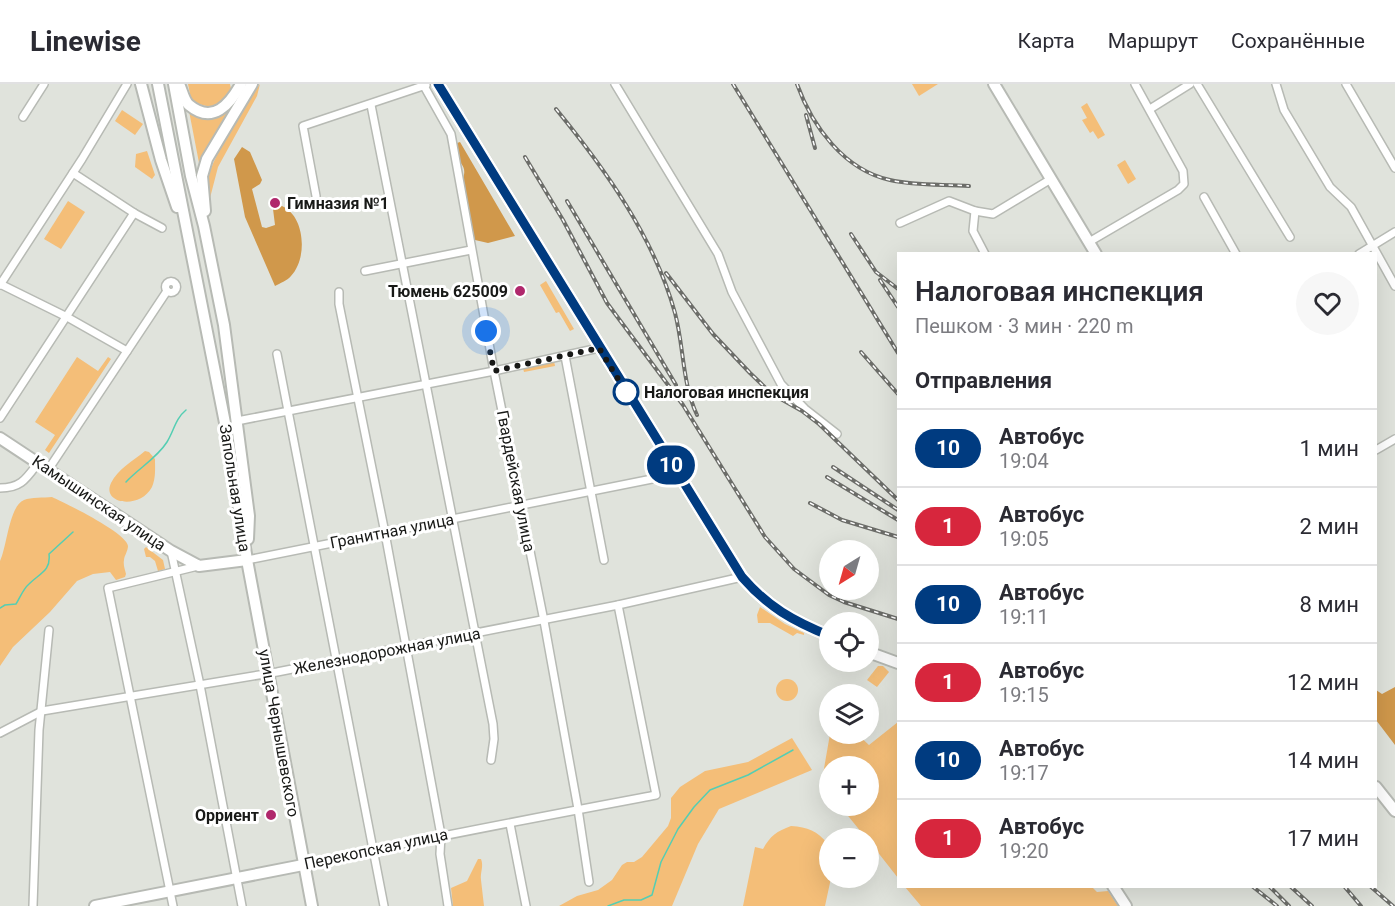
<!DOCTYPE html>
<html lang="ru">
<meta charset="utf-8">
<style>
:root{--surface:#fff;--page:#f7f7f7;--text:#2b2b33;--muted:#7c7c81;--line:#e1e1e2}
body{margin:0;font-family:Roboto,sans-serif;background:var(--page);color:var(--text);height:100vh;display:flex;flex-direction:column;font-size:22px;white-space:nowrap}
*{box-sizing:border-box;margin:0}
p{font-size:20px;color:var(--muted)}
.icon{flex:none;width:33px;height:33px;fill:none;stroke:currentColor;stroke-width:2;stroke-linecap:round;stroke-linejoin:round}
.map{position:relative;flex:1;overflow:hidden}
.drawer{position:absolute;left:897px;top:168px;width:480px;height:636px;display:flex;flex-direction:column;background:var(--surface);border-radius:0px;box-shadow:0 6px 24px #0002}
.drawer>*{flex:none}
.badge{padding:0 12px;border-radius:20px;font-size:21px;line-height:39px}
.needle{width:39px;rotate:217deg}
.fabs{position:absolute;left:819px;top:456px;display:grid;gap:12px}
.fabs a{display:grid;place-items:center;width:60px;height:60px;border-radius:50%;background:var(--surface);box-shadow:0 6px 24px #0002;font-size:30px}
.you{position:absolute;width:30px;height:30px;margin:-15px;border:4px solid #fff;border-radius:50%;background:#1a73e8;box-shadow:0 0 0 9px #1a73e833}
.map>.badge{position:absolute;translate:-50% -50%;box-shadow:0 0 0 3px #fff}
h2{padding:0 18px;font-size:22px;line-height:54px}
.round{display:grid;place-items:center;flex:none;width:63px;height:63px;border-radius:32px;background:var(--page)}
.summary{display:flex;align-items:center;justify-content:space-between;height:102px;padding:0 18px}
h1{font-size:28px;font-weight:600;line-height:45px}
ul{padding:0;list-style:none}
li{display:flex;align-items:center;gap:18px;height:78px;padding:0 18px;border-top:2px solid var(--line)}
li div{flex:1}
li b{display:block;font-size:22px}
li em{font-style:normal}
li .badge{min-width:66px;font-weight:700;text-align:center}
header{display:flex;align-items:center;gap:36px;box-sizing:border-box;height:84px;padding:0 30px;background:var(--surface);border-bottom:2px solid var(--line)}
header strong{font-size:28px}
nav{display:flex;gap:33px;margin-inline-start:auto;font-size:21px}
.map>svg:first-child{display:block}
.green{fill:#f4be78}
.forest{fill:#d0984b}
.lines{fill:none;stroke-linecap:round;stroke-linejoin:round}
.stream{stroke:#54ceb3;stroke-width:1.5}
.street-casing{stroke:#b7bab4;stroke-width:10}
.secondary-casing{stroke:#b7bab4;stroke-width:14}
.street{stroke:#fff;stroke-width:7}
.secondary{stroke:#fff;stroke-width:10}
.rail-casing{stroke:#6c6d69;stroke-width:4}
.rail{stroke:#fff;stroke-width:1.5;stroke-dasharray:4.5;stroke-linecap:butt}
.line-casing{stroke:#fff;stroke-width:14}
.line{stroke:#003b80;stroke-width:9}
.walk{stroke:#181917;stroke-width:6;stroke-dasharray:0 10.8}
.poi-dot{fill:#b0286c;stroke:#fff;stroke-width:2}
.stop-dot{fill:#fff;stroke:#003b80;stroke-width:3}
.labels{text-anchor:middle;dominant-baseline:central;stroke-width:6;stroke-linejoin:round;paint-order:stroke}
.poi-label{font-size:16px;font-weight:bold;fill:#181917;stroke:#fff;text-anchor:end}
.stop-label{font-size:16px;font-weight:bold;fill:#181917;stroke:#fff;text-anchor:start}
.street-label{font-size:16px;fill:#181917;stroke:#fff}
</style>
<header>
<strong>Linewise</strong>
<nav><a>Карта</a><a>Маршрут</a><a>Сохранённые</a></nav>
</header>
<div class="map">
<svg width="1395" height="822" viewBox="0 0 1395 822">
<rect width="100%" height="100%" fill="#e0e3dc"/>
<g class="green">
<path d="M188 0H230L231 5C221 23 209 28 191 15Z"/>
<path d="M260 0 257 12 218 83 210 114C209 106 207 99 209 91 214 71 248 16 260 0Z"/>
<polygon points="912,0 938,0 919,12"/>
<polygon points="239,16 200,84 189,27 221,30"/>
<polygon points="1087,19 1105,51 1098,55 1093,47 1090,49 1082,36 1087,34 1081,23"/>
<polygon points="122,26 143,40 135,51 115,37"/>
<polygon points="147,67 155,91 152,95 135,83 136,70"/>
<polygon points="1125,76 1136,95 1128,100 1117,81"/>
<polygon points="68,117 85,128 61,165 44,155"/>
<polygon points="546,197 574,245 570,247 559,228 556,229 540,201"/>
<polygon points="77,273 98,287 108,273 111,275 49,369 45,366 55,351 35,338"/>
<polygon points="554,277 555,282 524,288 523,284"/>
<path d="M145 367 149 368 155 375C155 384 156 394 152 403 140 426 101 420 111 399 118 385 133 377 145 367Z"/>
<path d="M52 413C65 419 127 449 128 462 128 467 124 472 124 476 123 481 125 486 126 490L125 493 116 496 110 488 93 490 77 497 50 528 13 563 0 582V477C7 463 9 422 24 416 31 413 44 414 52 413Z"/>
<polygon points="146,463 163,476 165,485 158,487 155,477 150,473 146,473 144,465"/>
<polygon points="760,523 785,540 804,549 804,551 797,549 793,552 770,539 758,539 757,531"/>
<polygon points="878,582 883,582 889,588 877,603 867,596"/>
<circle cx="787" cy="606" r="11"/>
<polygon points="898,638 898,794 869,757 868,754 866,754 840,722 868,722 868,682 830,682 829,709 822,700 822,696 830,650 857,650 869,661"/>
<polygon points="792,654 812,686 719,725 698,760 672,822 559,822 577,812 598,806 612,796 622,781 627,778 634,778 642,773 668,742 671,734 671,714 680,703 705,687 748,678"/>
<path d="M791 742C808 743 817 747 828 760L830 794H831L825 822H743L755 763 763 765C770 752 777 747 791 742Z"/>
<path d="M478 775H481C484 783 480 788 481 796 482 805 483 813 484 822H453L451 804 467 797Z"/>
<polygon points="905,803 1092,803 1097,808 1108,807 1118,822 921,822"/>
</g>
<g class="forest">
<path d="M460 58 515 152 488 159 475 156C470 140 463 122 461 105 461 95 469 88 460 78L457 59Z"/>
<path d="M242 63 250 68 262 96 260 100 252 105 262 143 266 144 275 141 273 125 282 122C305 132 308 174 291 192 287 197 280 199 275 202L245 133 234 75Z"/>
<polygon points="1395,603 1395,661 1376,636 1376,606 1382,610"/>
</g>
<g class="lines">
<g class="stream">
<path d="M126 398C139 384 157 374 167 358 174 347 175 335 186 326"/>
<path d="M0 524 5 521 16 520C20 514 23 505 29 500 40 489 51 487 49 470L73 448"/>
<polyline points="608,822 624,816 641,816 652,811 661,778 678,745 694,723 710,706 748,691 793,666"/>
</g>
<defs>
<g id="street">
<polyline points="615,0 718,170 732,208 781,300 805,325 837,350"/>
<polyline points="1197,0 1290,153"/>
<polyline points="1276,0 1284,26 1330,103 1351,123 1395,202"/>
<polyline points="1346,0 1395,84"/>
<polyline points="424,2 451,50 494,287 544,537 578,725 589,798"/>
<polyline points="371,21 493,640 494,655 491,676"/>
<polyline points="1150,25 1190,0"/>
<polyline points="23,33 44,0"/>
<polyline points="73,89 134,129 162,144"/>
<polyline points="316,112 303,42 426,1"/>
<polyline points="1204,113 1236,170"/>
<polyline points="975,127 973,147 985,170"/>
<polyline points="900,139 949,117 975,127 993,130 1051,95"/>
<polyline points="1089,158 1178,106 1184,100 1183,87 1135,0"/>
<polyline points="1359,170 1395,148"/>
<polyline points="365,187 471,166"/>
<circle cx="171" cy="203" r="5.5"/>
<polyline points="0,200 67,233 127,267"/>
<polyline points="0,201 82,75 127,0"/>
<polyline points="339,208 339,220 385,449 441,751 440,770 448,822"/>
<polyline points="277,270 384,822"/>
<polyline points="565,272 604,476"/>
<polyline points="0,334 134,129"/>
<polyline points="237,337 494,287 599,264"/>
<polyline points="1376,366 1395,355"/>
<polyline points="48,386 167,207"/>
<path d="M0 404C21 404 26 395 38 379"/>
<polyline points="171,467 200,601 242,822"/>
<polyline points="247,476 677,390"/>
<polyline points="0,649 42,627 277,588 618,521 742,493"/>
<polyline points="510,740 526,822"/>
<path d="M303 781C421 755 539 733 656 711L618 521"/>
<polyline points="33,822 39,646 49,546"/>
<polyline points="173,822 108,504 198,482"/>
</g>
<g id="secondary">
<polyline points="141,0 161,76 177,123"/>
<polyline points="158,0 225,339 247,476 312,822"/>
<polyline points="174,0 191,92 204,142 224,241 249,432 248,455"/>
<path d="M179 0C182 6 184 17 189 21 213 41 230 20 241 0"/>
<path d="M438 0 742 493C768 523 793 537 830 552"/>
<polyline points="994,0 1096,170"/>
<polyline points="205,127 202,92 207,75 252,0"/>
<polyline points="0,354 171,467 199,482 247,476"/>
<polyline points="868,568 898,579"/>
<polyline points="1376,703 1395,727"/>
<polyline points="1113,802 1126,822"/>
<polyline points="95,822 303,781"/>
</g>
</defs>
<use href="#street" class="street-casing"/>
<use href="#secondary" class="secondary-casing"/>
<use href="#street" class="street"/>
<use href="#secondary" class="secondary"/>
<defs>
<g id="rail">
<polyline points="733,0 898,269"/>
<path d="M797 0C812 42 844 86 890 96 916 102 943 100 969 102"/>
<path d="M556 25C605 85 654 153 675 229 684 263 682 299 697 331"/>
<polyline points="806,31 815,64"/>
<polyline points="525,73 563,136 607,219 683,321 765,453 794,485 829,511 844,518 898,535"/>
<polyline points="567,117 676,301"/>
<polyline points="851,150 876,188 898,205"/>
<polyline points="666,189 713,250 750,289 772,310 802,327 819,340 898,416"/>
<polyline points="880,196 898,223"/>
<polyline points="861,268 898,310"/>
<polyline points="833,383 898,426"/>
<polyline points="827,393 898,436"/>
<polyline points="810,419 842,436 898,453"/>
<polyline points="1252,802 1277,822"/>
<polyline points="1269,802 1289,822"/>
<polyline points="1290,802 1312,822"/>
<polyline points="1344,802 1361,822"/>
<polyline points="1370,802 1393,822"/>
</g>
</defs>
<use href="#rail" class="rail-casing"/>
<use href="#rail" class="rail"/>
</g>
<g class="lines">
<defs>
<path id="line" d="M438 0 742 493C768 523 793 537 830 552"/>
</defs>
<use href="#line" class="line-casing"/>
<use href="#line" class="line"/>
<polyline class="walk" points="486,247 494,287 599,264 626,308"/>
</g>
<g class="poi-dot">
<circle cx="275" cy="119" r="6"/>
<circle cx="520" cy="207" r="6"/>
<circle cx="271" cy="731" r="6"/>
</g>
<circle class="stop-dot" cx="626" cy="308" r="12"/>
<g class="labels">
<g class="poi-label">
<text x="287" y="119" text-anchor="start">Гимназия №1</text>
<text x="508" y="207">Тюмень 625009</text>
<text x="259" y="731">Орриент</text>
</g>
<g class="stop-label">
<text x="644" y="308">Налоговая инспекция</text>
</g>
<g class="street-label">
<text transform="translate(516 397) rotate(79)">Гвардейская улица</text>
<text transform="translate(235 404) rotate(81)">Запольная улица</text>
<text transform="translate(99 419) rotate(34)">Камышинская улица</text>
<text transform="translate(392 447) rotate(-11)">Гранитная улица</text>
<text transform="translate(387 567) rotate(-11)">Железнодорожная улица</text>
<text transform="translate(279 649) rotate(80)">улица Чернышевского</text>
<text transform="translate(376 765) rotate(-12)">Перекопская улица</text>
</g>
</g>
</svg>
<div class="fabs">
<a><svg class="needle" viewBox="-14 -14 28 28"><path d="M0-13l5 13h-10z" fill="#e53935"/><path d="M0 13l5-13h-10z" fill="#7c7c81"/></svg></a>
<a><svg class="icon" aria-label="locate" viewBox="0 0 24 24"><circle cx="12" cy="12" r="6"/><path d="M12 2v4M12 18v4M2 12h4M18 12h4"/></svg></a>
<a><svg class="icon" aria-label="layers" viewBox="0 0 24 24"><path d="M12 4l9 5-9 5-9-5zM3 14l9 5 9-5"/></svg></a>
<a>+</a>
<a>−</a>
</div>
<div class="you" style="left:486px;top:247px"></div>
<b class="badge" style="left:671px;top:381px;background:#003b80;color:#fff">10</b>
<section class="drawer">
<div class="summary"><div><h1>Налоговая инспекция</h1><p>Пешком · 3 мин · 220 m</p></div><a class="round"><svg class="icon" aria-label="heart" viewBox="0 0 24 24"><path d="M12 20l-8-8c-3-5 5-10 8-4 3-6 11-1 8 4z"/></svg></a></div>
<h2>Отправления</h2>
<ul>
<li><span class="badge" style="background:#003b80;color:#fff">10</span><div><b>Автобус</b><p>19:04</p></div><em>1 мин</em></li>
<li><span class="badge" style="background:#d7263d;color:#fff">1</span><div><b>Автобус</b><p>19:05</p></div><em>2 мин</em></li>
<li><span class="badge" style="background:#003b80;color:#fff">10</span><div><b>Автобус</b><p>19:11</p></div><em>8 мин</em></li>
<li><span class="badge" style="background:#d7263d;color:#fff">1</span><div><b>Автобус</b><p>19:15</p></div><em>12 мин</em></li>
<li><span class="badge" style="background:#003b80;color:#fff">10</span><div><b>Автобус</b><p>19:17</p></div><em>14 мин</em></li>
<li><span class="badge" style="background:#d7263d;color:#fff">1</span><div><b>Автобус</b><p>19:20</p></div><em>17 мин</em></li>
</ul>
</section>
</div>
